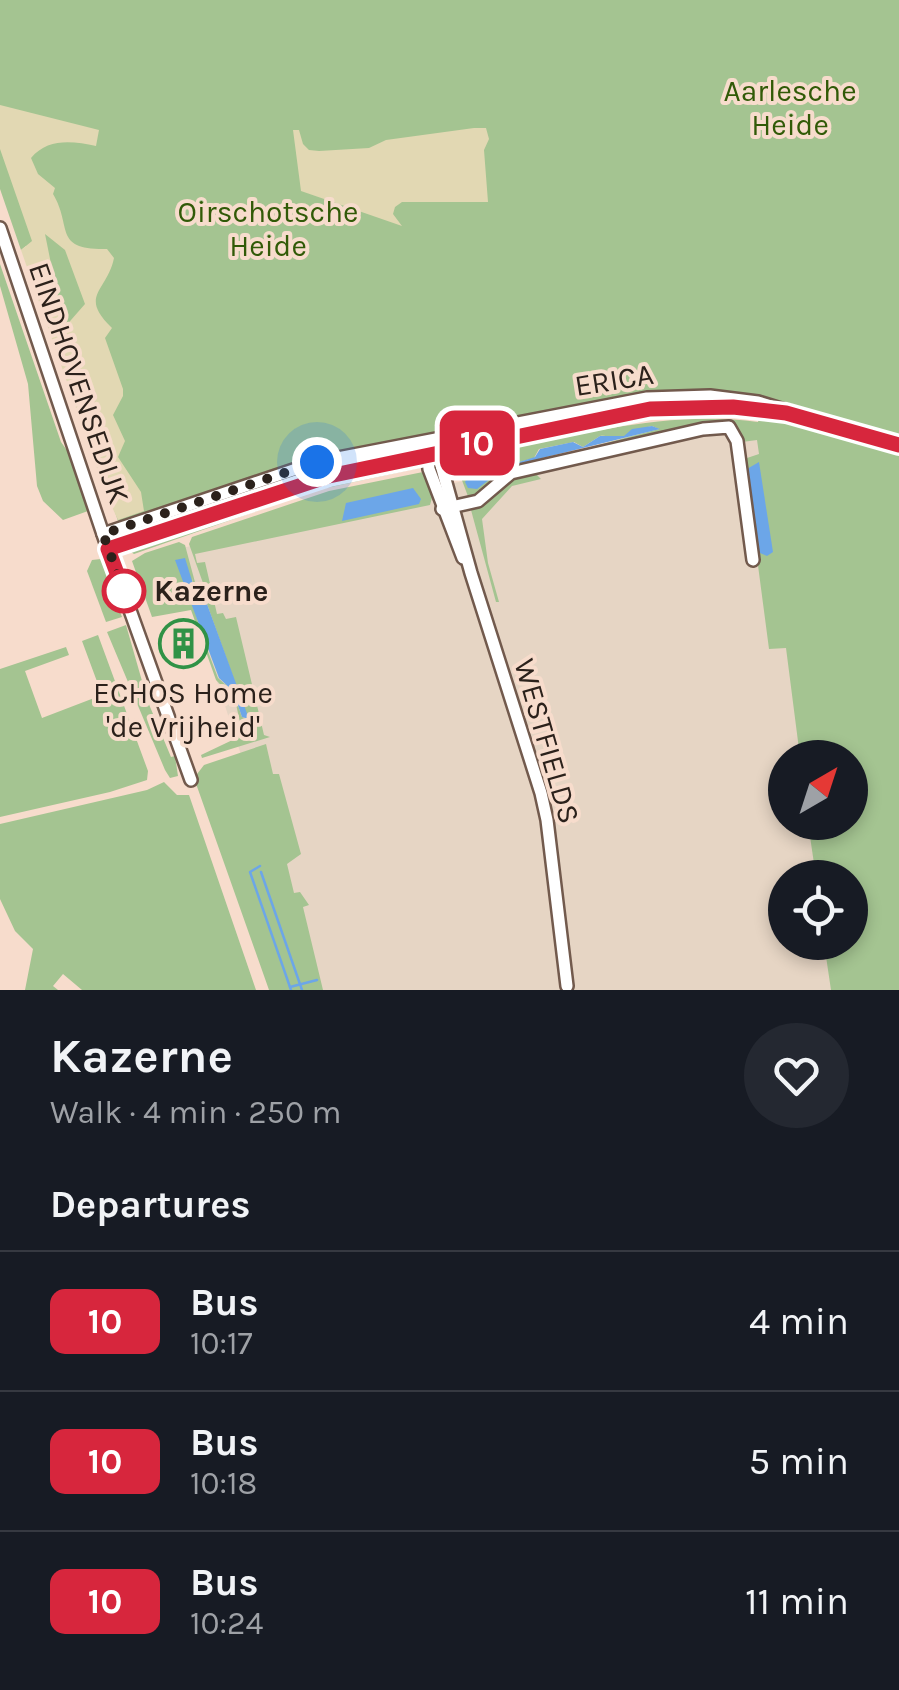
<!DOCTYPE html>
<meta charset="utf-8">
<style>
:root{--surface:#171b24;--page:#242831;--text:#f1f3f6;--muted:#9ea1a6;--line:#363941}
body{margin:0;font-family:Karla,sans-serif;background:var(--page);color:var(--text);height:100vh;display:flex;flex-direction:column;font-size:38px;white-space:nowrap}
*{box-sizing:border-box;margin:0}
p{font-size:32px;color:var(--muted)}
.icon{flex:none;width:55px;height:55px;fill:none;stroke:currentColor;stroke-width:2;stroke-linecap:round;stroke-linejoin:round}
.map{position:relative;height:990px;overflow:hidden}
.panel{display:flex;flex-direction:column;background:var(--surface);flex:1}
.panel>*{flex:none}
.badge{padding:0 20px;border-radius:15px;font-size:35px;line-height:65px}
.needle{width:65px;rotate:39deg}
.buttons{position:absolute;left:768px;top:740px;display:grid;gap:20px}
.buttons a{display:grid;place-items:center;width:100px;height:100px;border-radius:50%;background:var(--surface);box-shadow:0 5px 15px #0003;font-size:50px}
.you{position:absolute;width:50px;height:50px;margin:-25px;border:8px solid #fff;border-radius:50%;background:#1a73e8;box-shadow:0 0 0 15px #1a73e833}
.map>.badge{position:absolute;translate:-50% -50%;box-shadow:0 0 0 5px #fff}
h2{padding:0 50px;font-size:38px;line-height:90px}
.round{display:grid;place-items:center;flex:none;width:105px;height:105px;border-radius:52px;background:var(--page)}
.overview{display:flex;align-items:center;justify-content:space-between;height:170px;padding:0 50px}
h1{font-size:48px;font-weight:700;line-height:75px}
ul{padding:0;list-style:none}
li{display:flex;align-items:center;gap:30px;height:140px;padding:0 50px;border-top:2px solid var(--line)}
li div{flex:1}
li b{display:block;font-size:38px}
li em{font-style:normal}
li .badge{min-width:110px;font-weight:700;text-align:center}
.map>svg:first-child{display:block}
.industrial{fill:#e6d5c4}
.green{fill:#a4c491;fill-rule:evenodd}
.sand{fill:#e2d8b3;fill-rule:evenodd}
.water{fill:#6ca6e8}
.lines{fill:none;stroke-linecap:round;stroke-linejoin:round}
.stream{stroke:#6ca6e8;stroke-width:2.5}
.minor-casing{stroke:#725a4d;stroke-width:16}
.minor{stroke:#fff;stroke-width:11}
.line-casing{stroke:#fff;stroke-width:22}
.line{stroke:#d7263d;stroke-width:15}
.walk{stroke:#2b211b;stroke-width:10;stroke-dasharray:0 18}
.stop-dot{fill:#fff;stroke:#d7263d;stroke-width:5}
.labels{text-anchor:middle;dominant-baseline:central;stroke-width:8;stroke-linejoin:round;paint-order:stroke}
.park-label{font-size:30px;fill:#315a07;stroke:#f7dccc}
.street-label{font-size:30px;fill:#2b211b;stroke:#f7dccc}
.stop-label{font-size:30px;font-weight:bold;fill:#2b211b;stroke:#f7dccc;text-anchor:start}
.poi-label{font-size:30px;fill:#2b211b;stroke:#f7dccc}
</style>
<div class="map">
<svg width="899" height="990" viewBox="0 0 899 990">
<rect width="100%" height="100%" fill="#f7dccc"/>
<polygon class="industrial" points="714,421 763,427 813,757 785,758 785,822 823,823 831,877 785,878 785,942 841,943 848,990 318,990 174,550"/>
<g class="green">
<path d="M0 0H899V990H831L824 943 850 942V878L816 877 808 823 850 822V758L800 757 786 648 769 649 744 459 759 454 757 440 742 442 737 426 718 421 509 470 483 493 469 499 457 467 459 463 473 457C566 438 663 409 758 422L759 418C688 407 621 423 552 436 517 443 481 448 448 462L455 452 698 393 355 451 119 524 26 246 21 250 0 189ZM652 426 659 429 465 480 473 464 510 458 516 463 534 458 539 449 574 442 583 447 600 436C605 435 610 437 615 438 621 439 642 428 652 426Z"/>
<polygon points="0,264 61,442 71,456 88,511 63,520 43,501 37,486 28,384 0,286"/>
<polygon points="409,448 410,455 129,539 127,532 322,463"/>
<polygon points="401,465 419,468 317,490 134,554 128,550 330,481"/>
<path d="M423 472 433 494 430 505 195 554 197 563 205 562 217 614 223 613 226 619 236 617 264 735 270 737 202 758 201 755 243 735 235 700 216 680 191 610 152 617 132 561 145 553 179 542 185 545 196 586 203 583 189 544 192 537 329 491ZM192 577 193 584 207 604 248 719 242 717 233 691 218 678 204 641 193 605Z"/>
<polygon points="535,473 541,479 512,486 482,519 488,563 499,602 496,602 471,510 487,502 511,479"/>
<polygon points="101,559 122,617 106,622 87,571 92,560"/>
<polygon points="126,625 148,702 171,757 175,756 178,776 170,778 165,770 107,632"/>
<polygon points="98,635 148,771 147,780 110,792 0,817 0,669 66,647 69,655 25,671 42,718 102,695 82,641"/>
<polygon points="266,744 273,774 279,774 301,854 287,864 294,893 300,892 309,905 303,907 323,990 269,990 194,778 204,765"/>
<polygon points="164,782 177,795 189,795 256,990 82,990 63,974 53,986 58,990 25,990 33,949 15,931 0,899 0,824 147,790"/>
</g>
<g class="sand">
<path d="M0 105 99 130 96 146C72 141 48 138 31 158L38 174 55 188 53 194C73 227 52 250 107 249L114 258C107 292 78 295 112 328L105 338 123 389V396L113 415 125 441 118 457 141 492 144 511 118 520 106 494 21 250 32 241 0 149ZM45 234 65 250 85 304 64 328Z"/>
<polygon points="474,128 486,128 489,139 484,150 488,202 402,202 395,207 393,214 402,226 301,191 293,130 299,130 303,144 309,150 319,151 369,148 386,140"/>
</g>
<g class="water">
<polygon points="652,426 660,429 506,467 477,489 468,488 465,482 478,460 506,455 516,463 535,457 540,449 573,442 583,447 600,436 624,436 632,429"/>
<polygon points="759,462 773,552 767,556 758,552 747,469"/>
<polygon points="413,488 421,499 419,504 342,521 346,503"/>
<polygon points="185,558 193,584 207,604 249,719 242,717 233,691 219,678 175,560"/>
</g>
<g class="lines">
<g class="stream">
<polyline points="260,866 250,872 291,990"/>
<polyline points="261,872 302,990"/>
<polyline points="290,987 317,980"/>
</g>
<defs>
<g id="minor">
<polyline points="0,228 108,549 191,780"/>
<polyline points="436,447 471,573 541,793 547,820 567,986"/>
<polyline points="427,449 429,469 463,558"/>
<polyline points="442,509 478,501 511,473 703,429 729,427 737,441 753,560"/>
<polyline points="103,534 317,462 647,398 710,396 758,402 899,445"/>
<polyline points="108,549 329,476 401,458 650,409 695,406 757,409"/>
</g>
</defs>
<use href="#minor" class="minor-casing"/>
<use href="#minor" class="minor"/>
</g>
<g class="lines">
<defs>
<polyline id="line" points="124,592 108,549 329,476 650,409 733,407 786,413 899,445"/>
</defs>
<use href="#line" class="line-casing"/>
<use href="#line" class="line"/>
<polyline class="walk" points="124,591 103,534 317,462"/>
</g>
<defs>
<symbol id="building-ring" viewBox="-11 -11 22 22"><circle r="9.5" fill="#f7dccc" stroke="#309246" stroke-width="1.5"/><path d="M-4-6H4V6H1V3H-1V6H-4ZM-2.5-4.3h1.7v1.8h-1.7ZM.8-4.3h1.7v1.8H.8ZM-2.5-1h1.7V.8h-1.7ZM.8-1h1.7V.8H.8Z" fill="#309246"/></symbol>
</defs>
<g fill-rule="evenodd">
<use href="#building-ring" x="156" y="616" width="55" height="55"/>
</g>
<circle class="stop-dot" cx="124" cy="591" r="20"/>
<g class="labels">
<g class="park-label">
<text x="790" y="91">Aarlesche<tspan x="790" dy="34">Heide</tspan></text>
<text x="268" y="212">Oirschotsche<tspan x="268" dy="34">Heide</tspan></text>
</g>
<g class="street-label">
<text transform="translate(614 380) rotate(-9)">ERICA</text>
<text transform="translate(79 383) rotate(71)">EINDHOVENSEDIJK</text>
<text transform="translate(547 741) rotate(74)">WESTFIELDS</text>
</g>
<g class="stop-label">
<text x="154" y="591">Kazerne</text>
</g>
<g class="poi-label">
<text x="183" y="693">ECHOS Home<tspan x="183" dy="34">'de Vrijheid'</tspan></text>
</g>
</g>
</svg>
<div class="buttons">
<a><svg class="needle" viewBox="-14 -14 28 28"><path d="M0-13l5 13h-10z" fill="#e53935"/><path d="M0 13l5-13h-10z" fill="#9ea1a6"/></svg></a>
<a><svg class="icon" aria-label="locate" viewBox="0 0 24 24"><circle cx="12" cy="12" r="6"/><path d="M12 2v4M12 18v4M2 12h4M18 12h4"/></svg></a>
</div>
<div class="you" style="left:317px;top:462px"></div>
<b class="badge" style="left:477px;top:443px;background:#d7263d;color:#fff">10</b>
</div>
<section class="panel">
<div class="overview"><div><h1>Kazerne</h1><p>Walk · 4 min · 250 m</p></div><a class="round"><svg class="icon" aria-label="heart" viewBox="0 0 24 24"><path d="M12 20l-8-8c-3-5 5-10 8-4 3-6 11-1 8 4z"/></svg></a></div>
<h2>Departures</h2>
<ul>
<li><span class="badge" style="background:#d7263d;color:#fff">10</span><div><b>Bus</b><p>10:17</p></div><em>4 min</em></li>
<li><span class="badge" style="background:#d7263d;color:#fff">10</span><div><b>Bus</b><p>10:18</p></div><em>5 min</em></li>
<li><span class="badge" style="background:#d7263d;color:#fff">10</span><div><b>Bus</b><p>10:24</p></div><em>11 min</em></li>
</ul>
</section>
